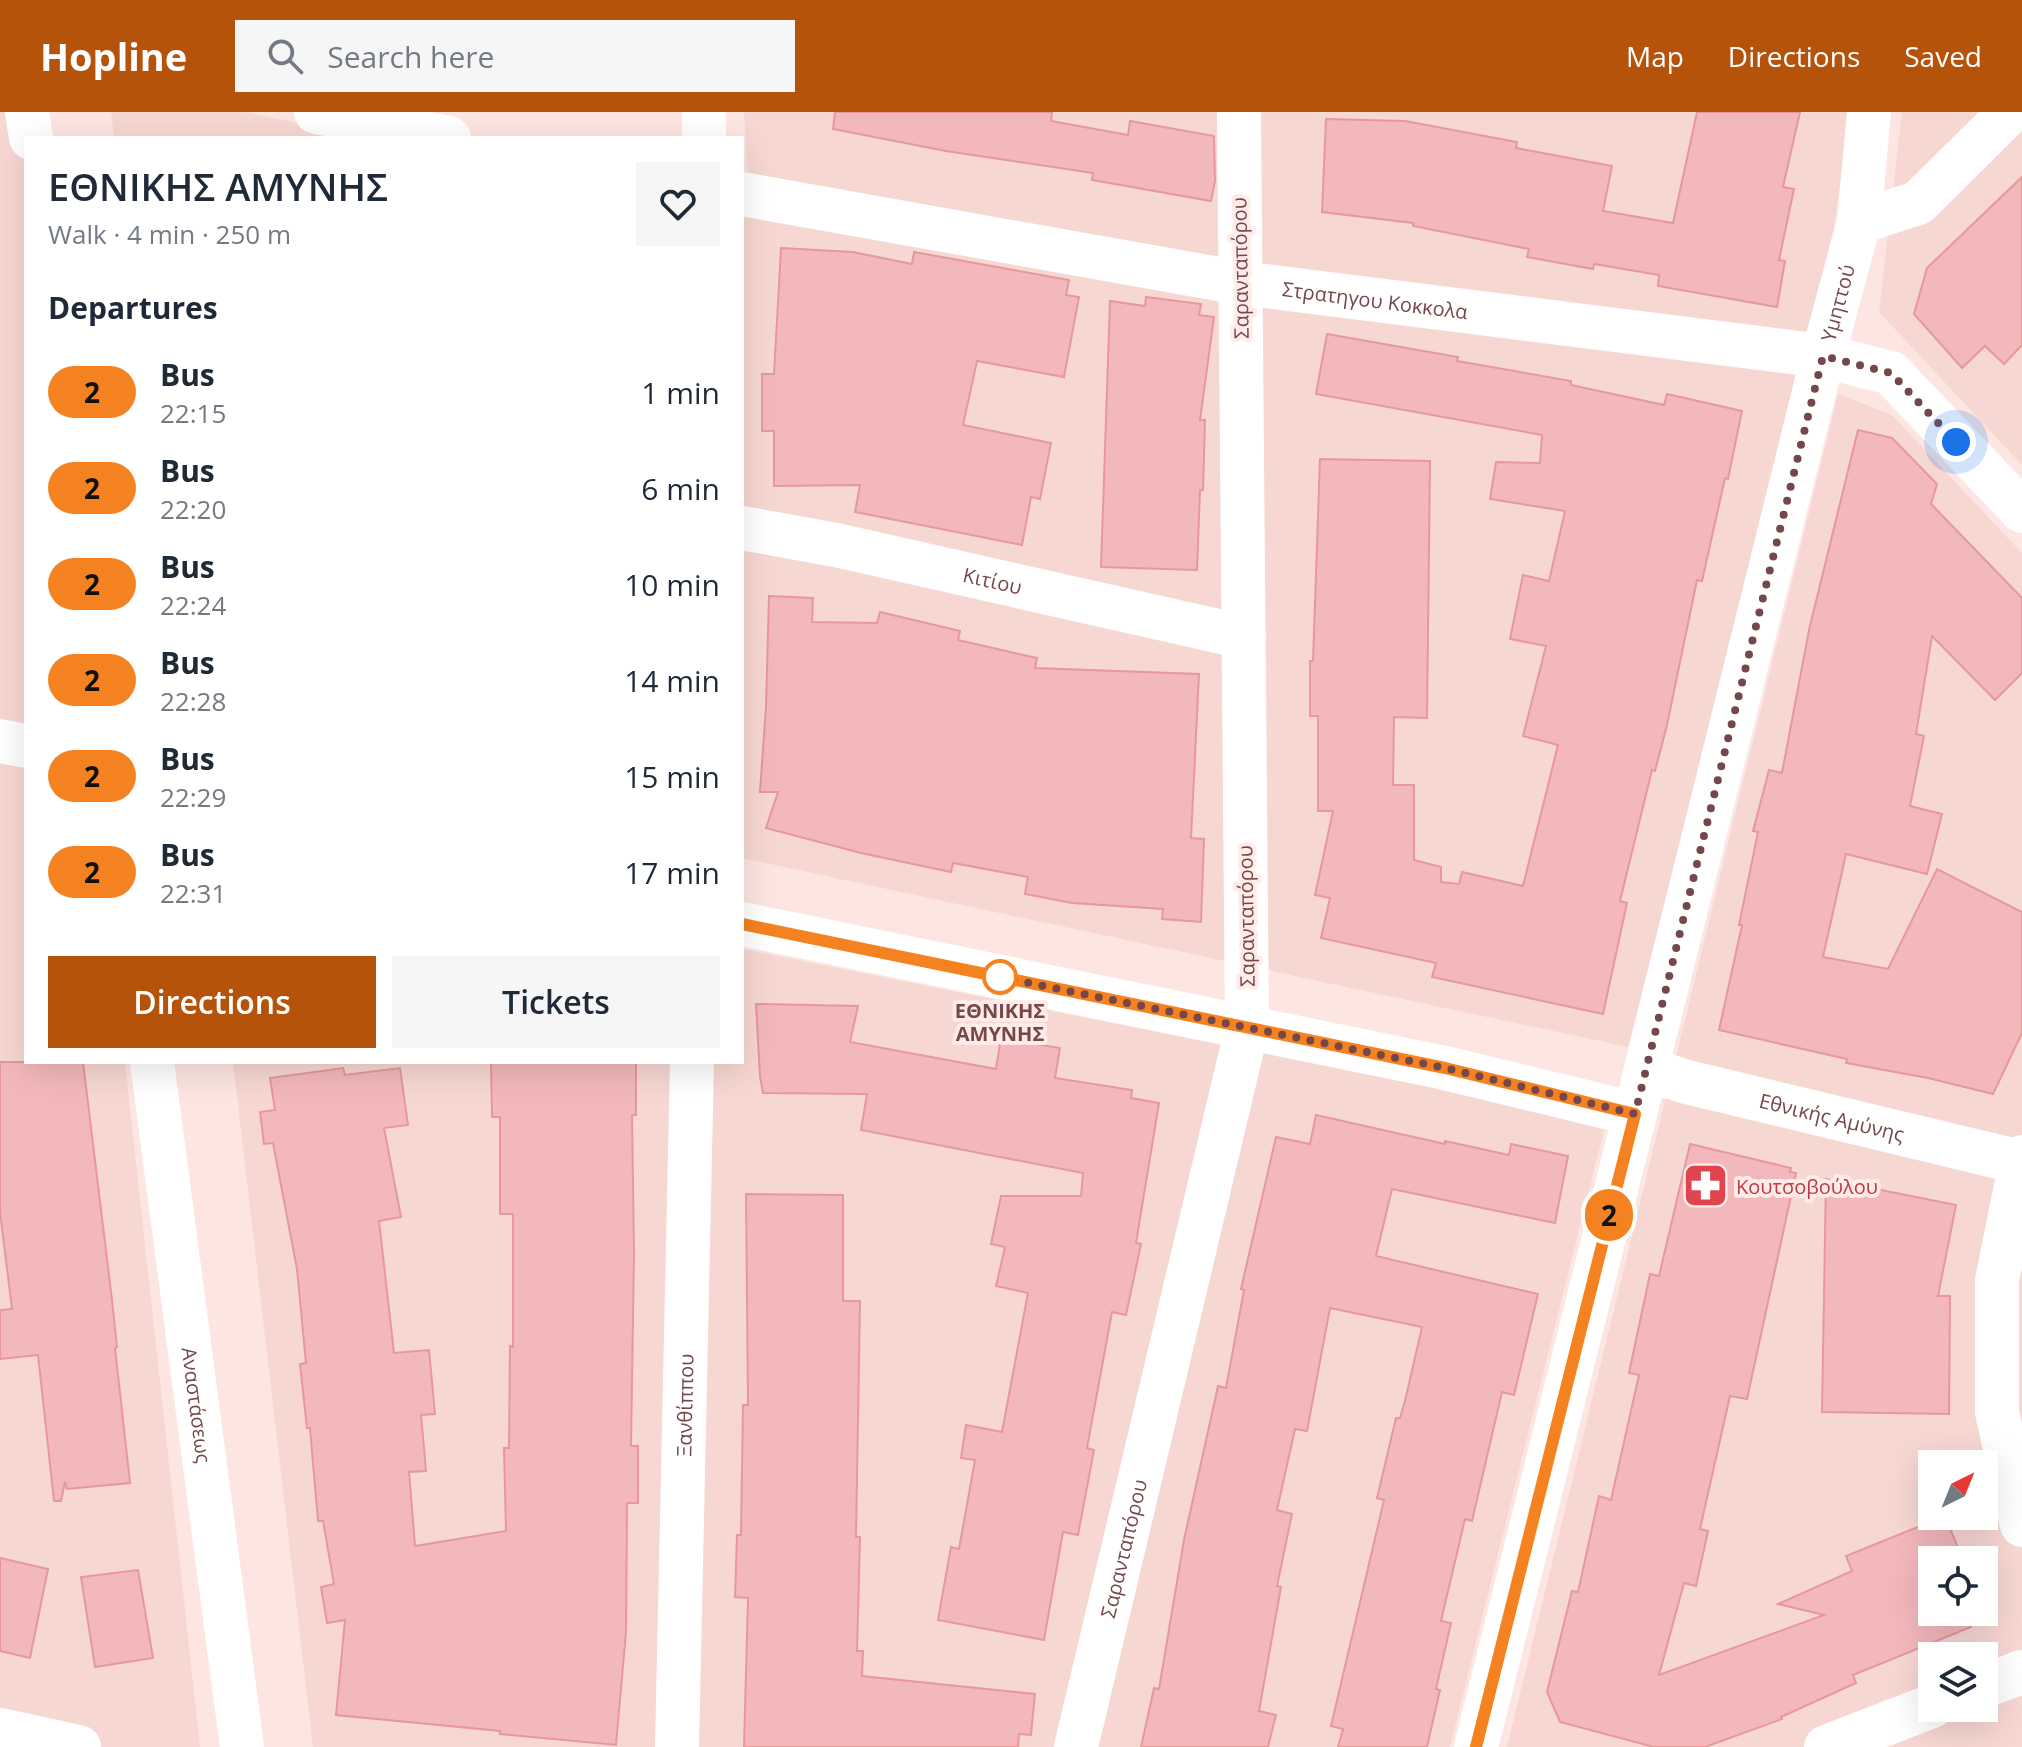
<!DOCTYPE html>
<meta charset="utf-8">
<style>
:root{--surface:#fff;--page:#f6f6f7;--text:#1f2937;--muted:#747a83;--accent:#b45309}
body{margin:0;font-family:"Open Sans",sans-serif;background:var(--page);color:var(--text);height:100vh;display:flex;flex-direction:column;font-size:30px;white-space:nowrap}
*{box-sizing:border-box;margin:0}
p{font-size:26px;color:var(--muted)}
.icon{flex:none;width:44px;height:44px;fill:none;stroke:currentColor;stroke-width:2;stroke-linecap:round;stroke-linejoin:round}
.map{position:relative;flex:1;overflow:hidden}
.panel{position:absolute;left:24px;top:24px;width:720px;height:928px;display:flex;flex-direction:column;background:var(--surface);border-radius:0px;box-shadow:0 8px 32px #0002}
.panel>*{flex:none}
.badge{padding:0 16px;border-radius:26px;font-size:28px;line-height:52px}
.needle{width:52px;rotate:43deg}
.fabs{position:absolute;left:1918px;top:1338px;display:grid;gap:16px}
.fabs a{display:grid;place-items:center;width:80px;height:80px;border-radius:0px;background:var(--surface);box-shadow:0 8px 32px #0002;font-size:40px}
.you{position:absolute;width:40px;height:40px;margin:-20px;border:6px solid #fff;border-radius:50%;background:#1a73e8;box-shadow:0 0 0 12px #1a73e833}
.map>.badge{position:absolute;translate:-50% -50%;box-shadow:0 0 0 4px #fff}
h2{padding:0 24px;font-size:30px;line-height:72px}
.round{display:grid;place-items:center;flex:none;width:84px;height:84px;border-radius:0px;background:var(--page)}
.overview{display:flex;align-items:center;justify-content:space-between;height:136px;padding:0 24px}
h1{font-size:38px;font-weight:600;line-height:60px}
.button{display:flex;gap:16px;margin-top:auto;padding:16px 24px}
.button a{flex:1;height:92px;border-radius:0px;background:var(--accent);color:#fff;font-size:32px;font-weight:600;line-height:92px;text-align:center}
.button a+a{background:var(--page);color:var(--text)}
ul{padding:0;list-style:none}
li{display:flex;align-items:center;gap:24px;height:96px;padding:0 24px}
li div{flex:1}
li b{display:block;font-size:30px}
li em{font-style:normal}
li .badge{min-width:88px;font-weight:700;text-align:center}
header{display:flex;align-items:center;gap:48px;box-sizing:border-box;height:112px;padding:0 40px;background:var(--accent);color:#fff}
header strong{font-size:38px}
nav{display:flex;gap:44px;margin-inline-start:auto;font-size:28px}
.search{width:560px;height:72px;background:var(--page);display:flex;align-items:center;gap:20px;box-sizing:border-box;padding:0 28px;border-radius:0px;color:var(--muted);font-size:30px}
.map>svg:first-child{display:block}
.residential{fill:#f7d7d2;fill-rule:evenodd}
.building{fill:#f3b8bb;stroke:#e6989d;stroke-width:2}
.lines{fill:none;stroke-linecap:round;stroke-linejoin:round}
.minor{stroke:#fff;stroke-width:44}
.tertiary{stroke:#fff;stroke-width:44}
.line-casing{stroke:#fff;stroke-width:18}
.line{stroke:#f58220;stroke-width:12}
.walk{stroke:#75474b;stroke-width:8;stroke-dasharray:0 14.4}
.stop-dot{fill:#fff;stroke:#f58220;stroke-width:4}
.labels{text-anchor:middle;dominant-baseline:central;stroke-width:8;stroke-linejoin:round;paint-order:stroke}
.street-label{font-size:20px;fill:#75474b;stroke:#ffece8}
.stop-label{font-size:20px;font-weight:bold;fill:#75474b;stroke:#ffece8}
.health-label{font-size:20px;fill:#be3a42;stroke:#ffece8;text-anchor:start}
</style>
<header>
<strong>Hopline</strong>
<div class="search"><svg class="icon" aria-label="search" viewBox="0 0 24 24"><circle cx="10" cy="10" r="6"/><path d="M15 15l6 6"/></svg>Search here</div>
<nav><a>Map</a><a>Directions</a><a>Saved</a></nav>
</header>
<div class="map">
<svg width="2022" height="1635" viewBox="0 0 2022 1635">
<rect width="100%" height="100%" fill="#fde6e1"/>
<g class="residential">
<polygon points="0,0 21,0 26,42 26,950 125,950 200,1635 0,1635"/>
<polygon points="111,0 244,0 372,26 114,26"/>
<polygon points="744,0 1850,0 1834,116 1628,935 742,746 742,102 750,103"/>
<polygon points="1902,0 2022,0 2022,353 1879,200"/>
<path d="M1838 282 1892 303 2022 441V1635H1507ZM1932 1352H1984V1404H1932ZM1932 1448H1984V1500H1932ZM1932 1544H1984V1596H1932Z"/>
<polygon points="742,837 1606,1010 1450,1635 313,1635 233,950 742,950"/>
</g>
<g class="building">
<polygon points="835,0 1052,0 1051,9 1128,23 1130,9 1214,24 1215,69 1211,89 1092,68 1093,61 946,39 833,17"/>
<polygon points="1697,0 1800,0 1783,75 1794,77 1779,148 1785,149 1777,195 1658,174 1659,163 1594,152 1593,157 1527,145 1529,137 1413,114 1413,111 1322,100 1326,7 1405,9 1517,30 1516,36 1612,54 1603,99 1673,111"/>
<polygon points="2022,65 2022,233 2004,252 1985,234 1962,256 1914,202 1927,156"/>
<polygon points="781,136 853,140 912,152 914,140 1069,168 1066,183 1079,185 1064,265 977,249 963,313 1051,331 1040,387 1031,385 1022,433 855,400 860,373 774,374 774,319 762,319 762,262 774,262"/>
<polygon points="1146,185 1201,192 1199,203 1214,205 1200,308 1205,308 1203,378 1200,378 1197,458 1101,455 1110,189 1145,194"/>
<polygon points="1327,222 1458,245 1457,249 1571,269 1571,273 1664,293 1667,282 1742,299 1728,367 1725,366 1702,469 1697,468 1667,613 1655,659 1652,658 1620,789 1627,791 1603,902 1432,865 1436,851 1321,826 1330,786 1315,783 1333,699 1318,699 1318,604 1310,604 1310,549 1313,549 1320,347 1430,349 1427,606 1394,605 1393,673 1414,673 1414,748 1441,755 1441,770 1459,772 1462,760 1523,774 1558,633 1523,624 1546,534 1510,527 1523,463 1549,469 1565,399 1490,387 1496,350 1540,351 1542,323 1316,282"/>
<polygon points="1858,318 1892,326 1937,372 1931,392 2022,486 2022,561 1995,588 1932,524 1916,622 1924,624 1910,694 1942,702 1927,762 1846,742 1823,845 1888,857 1937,757 2022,800 2022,921 1993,982 1928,966 1846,951 1847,947 1719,918 1742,813 1739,813 1758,720 1753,719 1769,658 1782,661 1809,518"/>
<polygon points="769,484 813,486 812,510 877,511 880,500 960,519 958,528 1037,546 1035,556 1199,562 1191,726 1204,727 1201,810 1162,807 1163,797 1072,791 1025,782 1028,765 953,751 951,760 861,741 766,716 778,680 760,680 766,594"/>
<polygon points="756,892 858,894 850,930 996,957 1001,926 1060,936 1055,966 1132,978 1131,986 1159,991 1136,1131 1141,1132 1126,1203 1112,1200 1087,1336 1094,1338 1078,1423 1063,1420 1044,1528 938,1508 951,1435 959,1437 975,1348 961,1346 966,1313 1002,1320 1028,1181 996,1174 1005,1135 991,1132 1001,1084 1081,1084 1083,1061 861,1018 867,982 763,981 760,965"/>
<polygon points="0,950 83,950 112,1188 117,1235 115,1236 130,1371 67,1377 65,1370 61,1389 54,1389 38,1243 0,1247 0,1198 12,1197 0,1100"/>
<polygon points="491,950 636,950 636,1003 632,1003 634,1141 631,1334 638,1334 638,1391 627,1391 626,1520 616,1633 500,1622 500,1619 336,1603 345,1508 327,1511 321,1475 334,1472 323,1409 318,1409 310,1316 307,1316 300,1252 306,1251 297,1157 273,1031 264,1032 260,1000 275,998 270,966 343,956 345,963 400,956 408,1013 384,1016 401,1105 379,1109 394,1241 429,1238 435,1302 421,1303 426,1359 409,1360 415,1434 506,1419 504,1336 509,1336 510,1234 513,1235 513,1102 500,1102 500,1005 492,1005"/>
<polygon points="1316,1003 1445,1032 1445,1029 1509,1043 1511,1032 1568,1044 1555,1111 1392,1077 1376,1144 1538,1182 1514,1283 1502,1280 1472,1409 1465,1407 1441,1509 1451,1511 1436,1577 1440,1578 1427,1635 1338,1635 1343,1617 1331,1614 1384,1388 1377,1386 1396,1306 1400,1306 1405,1289 1422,1215 1330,1196 1307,1319 1295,1317 1277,1398 1292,1402 1277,1474 1281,1475 1259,1599 1276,1603 1268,1635 1141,1635 1154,1576 1159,1577 1184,1428 1218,1274 1226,1276 1244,1178 1241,1177 1276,1025 1310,1032"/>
<polygon points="1690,1032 1791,1056 1790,1060 1796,1061 1747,1287 1730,1284 1700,1417 1708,1419 1696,1474 1684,1471 1659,1563 1824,1503 1778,1492 1852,1459 1846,1444 1945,1404 1963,1448 1932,1448 1932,1500 1965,1500 1971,1515 1853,1563 1856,1571 1781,1605 1782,1607 1705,1635 1654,1635 1560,1610 1547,1580 1572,1479 1578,1480 1599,1384 1611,1388 1639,1263 1629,1261 1650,1162 1659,1164"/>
<polygon points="1826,1067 1956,1093 1938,1184 1950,1184 1949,1302 1822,1300"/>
<polygon points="746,1082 843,1083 843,1189 860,1189 856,1425 860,1425 857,1539 863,1539 862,1564 1035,1582 1031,1623 1019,1622 1018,1635 744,1635 748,1486 735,1485 737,1423 741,1423 743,1293 748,1293"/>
<polygon points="0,1446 48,1457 30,1546 0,1539"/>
<polygon points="138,1458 153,1546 95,1555 81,1465"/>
</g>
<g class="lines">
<g class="minor">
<polyline points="316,0 449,26"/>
<polyline points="704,26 704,0"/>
<path id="s1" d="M742 82 1241 171 1823 244 1891 261 2022 399"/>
<polyline points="1859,110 1918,91 2010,0"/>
<path id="s2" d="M742 416 836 433 1244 525"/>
<path id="s3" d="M1646 957 1687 970 2020 1050"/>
<path id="s4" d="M1635 1002 1823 244 1859 110 1869 0"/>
<polyline points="2022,1045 1997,1168 1997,1300 2022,1413"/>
<polyline points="1984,1574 2022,1560"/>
<path id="s5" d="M677 1635 692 950"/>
<path id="s6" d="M1076 1635 1247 916 1239 0"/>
<polyline points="1826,1635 1932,1594"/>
</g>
<g class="tertiary">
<polyline points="27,0 31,26"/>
<polyline points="0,629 26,634"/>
<polyline points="742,812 1445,956 1635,1002 1476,1635"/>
<path id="s7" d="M152 950 242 1635"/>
<polyline points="0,1618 79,1635"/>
</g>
</g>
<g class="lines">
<defs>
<polyline id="line" points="742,812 1445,956 1635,1002 1476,1635"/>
</defs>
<use href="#line" class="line-casing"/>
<use href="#line" class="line"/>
<polyline class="walk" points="1000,865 1445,956 1635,1002 1823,244 1891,261 1956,330"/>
</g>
<defs>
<symbol id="pharmacy-square" viewBox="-11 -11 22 22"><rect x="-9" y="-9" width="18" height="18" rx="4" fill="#e0444e" stroke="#ffece8"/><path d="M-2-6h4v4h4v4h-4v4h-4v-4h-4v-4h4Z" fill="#fff"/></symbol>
</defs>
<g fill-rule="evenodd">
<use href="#pharmacy-square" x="1680" y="1048" width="51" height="51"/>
</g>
<circle class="stop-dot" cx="1000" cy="865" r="16"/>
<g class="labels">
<g class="street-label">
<text transform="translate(1240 156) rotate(-91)">Σαρανταπόρου</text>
<text stroke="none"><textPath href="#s1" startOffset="642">Στρατηγου Κοκκολα</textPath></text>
<text stroke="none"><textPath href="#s4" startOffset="836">Υμηττού</textPath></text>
<text stroke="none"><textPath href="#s2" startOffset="256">Κιτίου</textPath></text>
<text transform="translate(1246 804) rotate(-91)">Σαρανταπόρου</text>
<text stroke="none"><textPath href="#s3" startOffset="192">Εθνικής Αμύνης</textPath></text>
<text stroke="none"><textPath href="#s7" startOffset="346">Αναστάσεως</textPath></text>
<text stroke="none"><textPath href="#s5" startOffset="342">Ξανθίππου</textPath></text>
<text stroke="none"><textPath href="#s6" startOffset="204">Σαρανταπόρου</textPath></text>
</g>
<g class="stop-label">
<text x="1000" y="898">ΕΘΝΙΚΗΣ<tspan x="1000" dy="23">ΑΜΥΝΗΣ</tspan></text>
</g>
<g class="health-label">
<text x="1736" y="1074">Κουτσοβούλου</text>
</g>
</g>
</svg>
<div class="fabs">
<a><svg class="needle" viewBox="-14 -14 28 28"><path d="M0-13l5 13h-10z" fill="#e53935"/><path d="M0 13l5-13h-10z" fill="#747a83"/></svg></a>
<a><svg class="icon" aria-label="locate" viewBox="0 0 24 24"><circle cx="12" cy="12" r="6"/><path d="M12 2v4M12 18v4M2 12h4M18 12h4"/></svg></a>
<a><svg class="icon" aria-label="layers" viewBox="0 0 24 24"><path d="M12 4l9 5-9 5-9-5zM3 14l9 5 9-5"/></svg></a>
</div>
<div class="you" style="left:1956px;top:330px"></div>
<b class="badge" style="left:1609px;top:1103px;background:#f58220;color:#111">2</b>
<section class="panel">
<div class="overview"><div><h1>ΕΘΝΙΚΗΣ ΑΜΥΝΗΣ</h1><p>Walk · 4 min · 250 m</p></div><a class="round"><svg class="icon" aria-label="heart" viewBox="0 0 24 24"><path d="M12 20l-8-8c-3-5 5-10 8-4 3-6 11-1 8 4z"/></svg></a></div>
<h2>Departures</h2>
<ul>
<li><span class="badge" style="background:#f58220;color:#111">2</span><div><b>Bus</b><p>22:15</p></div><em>1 min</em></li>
<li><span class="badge" style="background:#f58220;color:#111">2</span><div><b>Bus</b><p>22:20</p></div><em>6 min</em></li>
<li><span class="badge" style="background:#f58220;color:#111">2</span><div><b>Bus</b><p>22:24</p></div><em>10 min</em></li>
<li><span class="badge" style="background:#f58220;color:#111">2</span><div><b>Bus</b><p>22:28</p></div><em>14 min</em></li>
<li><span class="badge" style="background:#f58220;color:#111">2</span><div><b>Bus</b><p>22:29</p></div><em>15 min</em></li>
<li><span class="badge" style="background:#f58220;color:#111">2</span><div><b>Bus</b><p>22:31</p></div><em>17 min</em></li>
</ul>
<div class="button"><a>Directions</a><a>Tickets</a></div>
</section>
</div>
